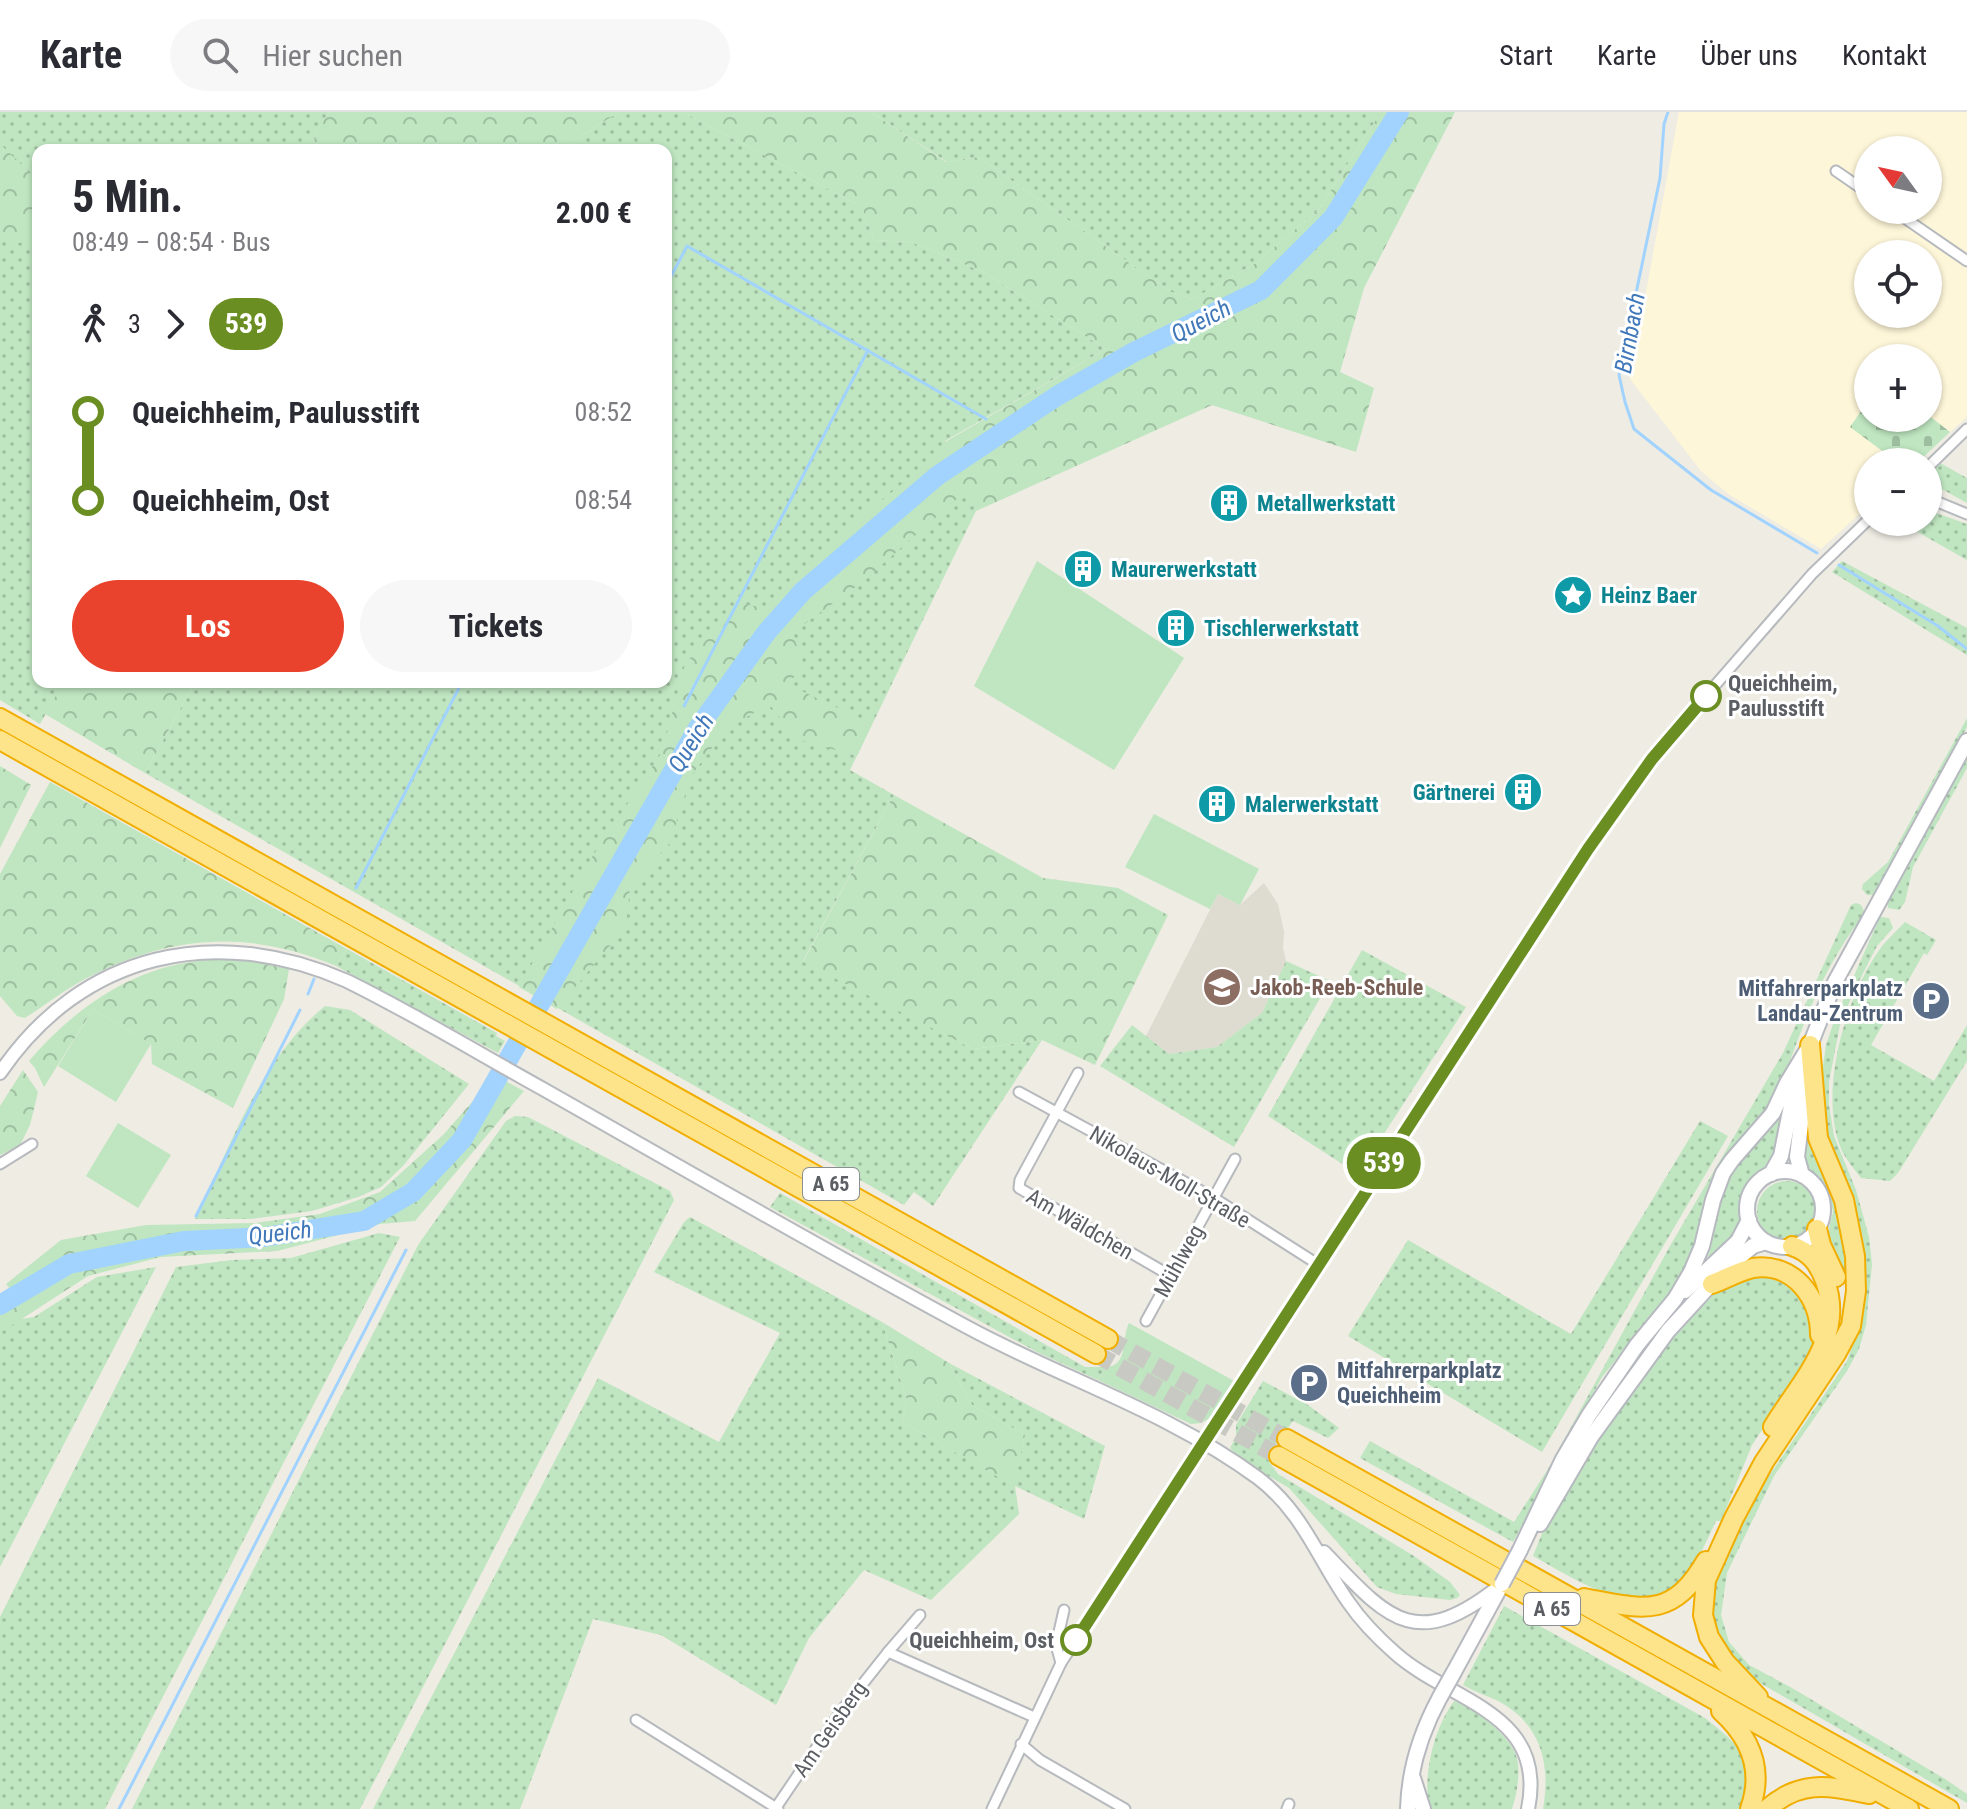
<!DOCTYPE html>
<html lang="de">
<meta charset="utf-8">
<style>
:root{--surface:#fff;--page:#f7f7f7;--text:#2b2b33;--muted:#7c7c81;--line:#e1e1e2;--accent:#e9422d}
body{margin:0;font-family:"Roboto Condensed",sans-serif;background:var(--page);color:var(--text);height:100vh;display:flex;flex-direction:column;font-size:30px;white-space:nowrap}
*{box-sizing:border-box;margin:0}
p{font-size:26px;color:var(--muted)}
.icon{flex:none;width:44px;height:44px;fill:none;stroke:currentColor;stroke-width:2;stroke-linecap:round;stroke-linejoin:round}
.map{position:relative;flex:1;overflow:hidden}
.side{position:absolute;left:32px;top:32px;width:640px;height:544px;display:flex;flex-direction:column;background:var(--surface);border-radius:16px;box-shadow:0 2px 6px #0004}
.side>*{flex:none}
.badge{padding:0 16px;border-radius:26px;font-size:28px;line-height:52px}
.needle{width:52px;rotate:303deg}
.tools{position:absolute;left:1854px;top:24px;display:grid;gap:16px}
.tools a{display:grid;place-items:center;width:88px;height:88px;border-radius:50%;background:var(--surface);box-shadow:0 2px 6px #0004;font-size:40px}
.map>.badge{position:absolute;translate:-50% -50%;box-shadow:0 0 0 4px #fff}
.legs{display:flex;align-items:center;gap:12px;height:88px;padding:0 40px;font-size:26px}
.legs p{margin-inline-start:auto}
.summary{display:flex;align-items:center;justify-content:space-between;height:136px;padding:0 40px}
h1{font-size:44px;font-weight:700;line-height:60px}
.primary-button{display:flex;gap:16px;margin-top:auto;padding:16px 40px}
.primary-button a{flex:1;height:92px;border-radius:48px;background:var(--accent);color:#fff;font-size:32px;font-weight:700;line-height:92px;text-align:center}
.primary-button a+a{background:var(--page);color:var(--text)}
ul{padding:0 40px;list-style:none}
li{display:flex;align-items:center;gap:28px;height:88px;font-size:30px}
li i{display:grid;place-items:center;width:12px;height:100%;margin:0 10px;background:currentColor}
li i::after{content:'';width:20px;height:20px;margin:-10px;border:6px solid;border-radius:50%;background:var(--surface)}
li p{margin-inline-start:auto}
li:first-child i{background:linear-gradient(#0000 50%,currentColor 0)}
li:last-child i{background:linear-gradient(currentColor 50%,#0000 0)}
header{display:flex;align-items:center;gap:48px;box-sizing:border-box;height:112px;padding:0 40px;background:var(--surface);border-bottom:2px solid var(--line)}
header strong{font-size:38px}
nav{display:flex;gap:44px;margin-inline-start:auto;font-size:28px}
.search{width:560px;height:72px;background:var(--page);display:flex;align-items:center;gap:20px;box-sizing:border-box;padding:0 28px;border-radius:44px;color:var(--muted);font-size:30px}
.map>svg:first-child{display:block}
.commercial{fill:#fef6d8;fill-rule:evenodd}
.education{fill:#dedbd1}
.grass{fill:url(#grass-dots)}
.forest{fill:url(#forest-crowns)}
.cemetery{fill:url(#cemetery-stones)}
.park{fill:#bfe6c0}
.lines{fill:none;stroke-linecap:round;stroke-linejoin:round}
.stream{stroke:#a2d3ff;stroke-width:3}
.river{stroke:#a2d3ff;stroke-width:20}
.motorway-tunnel{stroke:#c9c9c3;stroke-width:18;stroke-dasharray:18 9;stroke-linecap:butt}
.minor-casing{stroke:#b6b9bd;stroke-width:13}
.tertiary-casing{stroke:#b6b9bd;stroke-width:16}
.secondary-casing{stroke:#b6b9bf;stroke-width:18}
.motorway-casing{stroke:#f1ae00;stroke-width:22}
.minor{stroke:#fff;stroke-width:9}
.tertiary{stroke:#fff;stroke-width:12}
.secondary{stroke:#fff;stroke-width:14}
.motorway{stroke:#fde48b;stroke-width:18}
.secondary-bridge-casing{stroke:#b6b9bf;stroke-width:18;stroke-linecap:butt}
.secondary-bridge{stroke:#fff;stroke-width:14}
.line-1-casing{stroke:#fff;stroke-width:18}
.line-1{stroke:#6b8e23;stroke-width:12}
.stop-1-dot{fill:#fff;stroke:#6b8e23;stroke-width:4}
.labels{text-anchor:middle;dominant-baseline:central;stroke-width:6;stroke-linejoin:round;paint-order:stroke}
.shield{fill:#fff;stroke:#8c8f92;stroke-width:2}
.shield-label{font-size:20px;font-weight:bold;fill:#5b5f64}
.culture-label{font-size:22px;font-weight:bold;fill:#0d838f;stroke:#fff;text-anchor:start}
.stop-label{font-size:22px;font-weight:bold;fill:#5b5f64;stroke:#fff;text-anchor:start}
.education-label{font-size:22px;font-weight:bold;fill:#785e54;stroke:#fff;text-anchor:start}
.service-label{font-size:22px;font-weight:bold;fill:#4e5e75;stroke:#fff;text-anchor:end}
.street-label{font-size:22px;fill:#5b5f64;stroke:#fff}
.water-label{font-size:24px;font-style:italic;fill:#4178ba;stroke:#fff}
</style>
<header>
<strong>Karte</strong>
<div class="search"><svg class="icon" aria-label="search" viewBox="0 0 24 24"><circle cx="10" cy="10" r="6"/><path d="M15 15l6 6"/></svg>Hier suchen</div>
<nav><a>Start</a><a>Karte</a><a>Über uns</a><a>Kontakt</a></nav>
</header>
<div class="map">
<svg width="1967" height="1697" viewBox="0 0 1967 1697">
<defs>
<pattern id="grass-dots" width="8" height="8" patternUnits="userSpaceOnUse" patternTransform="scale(2)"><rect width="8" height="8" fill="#bfe6c0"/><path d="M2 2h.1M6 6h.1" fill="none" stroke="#9ebea0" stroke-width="1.8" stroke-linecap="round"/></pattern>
<pattern id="forest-crowns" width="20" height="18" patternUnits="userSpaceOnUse" patternTransform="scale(2)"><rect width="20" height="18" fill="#bfe6c0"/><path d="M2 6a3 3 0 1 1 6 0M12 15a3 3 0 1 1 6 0" fill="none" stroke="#9ebea0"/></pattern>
<pattern id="cemetery-stones" width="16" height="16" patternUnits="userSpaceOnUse" patternTransform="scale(2)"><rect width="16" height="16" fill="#bfe6c0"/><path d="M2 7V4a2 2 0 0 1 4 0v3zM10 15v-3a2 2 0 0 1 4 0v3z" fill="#9ebea0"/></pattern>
</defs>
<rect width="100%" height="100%" fill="#eeece3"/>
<path class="commercial" d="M1679 0H1967V305L1950 320 1928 303V246H1868V289L1851 315 1897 350H1868V394L1821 437 1728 382 1701 359 1630 267ZM1868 38H1928V98H1868ZM1868 142H1928V202H1868Z"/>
<polygon class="education" points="1264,771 1278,792 1284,820 1283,836 1286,849 1262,901 1217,935 1169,942 1146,924 1218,782 1240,793"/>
<g class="grass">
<polygon points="0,0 329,0 315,21 313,38 38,38 38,570 64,570 40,612 0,588"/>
<polygon points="619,0 683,0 862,95 874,128 911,130 983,160 1106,237 945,329 976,399 850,658 894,683 803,849 973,937 1042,928 933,1094 914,1080 904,1093 145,661 195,570 666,570 666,38 568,38 572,30"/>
<polygon points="871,0 1381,0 1319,97 1256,151 1193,187 1171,180 978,45 947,50"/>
<polygon points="1940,351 1967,366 1967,391 1940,376 1929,363"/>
<polygon points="1928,398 1967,412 1967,448 1900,410 1928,410"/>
<polygon points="1842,449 1967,516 1967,543 1832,460"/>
<polygon points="1967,606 1967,615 1878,777 1874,783 1867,783 1862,777 1863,772 1888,750"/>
<polygon points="1967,641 1967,656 1913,755 1905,790 1899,798 1888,796 1887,785"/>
<path d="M1856 791 1861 793 1864 799 1862 805C1819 861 1802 918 1777 983L1766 1000 1735 1034 1697 1136 1672 1179 1602 1265 1513 1430 1360 1346 1370 1329 1514 1410 1548 1357 1670 1134 1783 941 1851 793Z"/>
<polygon points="1880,805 1889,806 1893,816 1877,834 1854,879 1840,913 1829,970 1829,993 1834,1024 1856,1078 1869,1125 1872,1152 1866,1213 1859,1237 1847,1259 1774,1364 1727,1461 1721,1503 1729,1530 1749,1553 1792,1576 1945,1667 1967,1682 1967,1691 1755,1568 1733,1550 1712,1512 1710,1491 1713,1467 1754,1386 1847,1249 1858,1218 1862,1188 1863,1145 1860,1116 1849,1083 1827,1035 1820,976 1826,933 1834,909"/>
<path d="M1905 810 1936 828 1927 843 1924 841 1871 933 1934 969 1967 913V949L1898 1061 1890 1069 1861 1066C1855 1058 1848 1050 1843 1041 1816 985 1845 885 1880 837 1887 827 1897 819 1905 810Z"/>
<polygon points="347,837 497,921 496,924 505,929 498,941 336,854"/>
<polygon points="1362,838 1466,895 1358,1062 1268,1004"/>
<polygon points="1286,849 1330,869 1234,1035 1100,954 1132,913 1169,942 1217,935 1262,901"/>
<path d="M325 894 350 898 469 972 403 1054 381 1075 358 1085 312 1099 250 1107H195C231 1033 260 947 325 894Z"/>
<path d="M1786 995 1778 1044 1768 1058 1751 1071 1745 1081 1742 1118 1706 1150C1717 1122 1715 1090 1730 1064 1745 1038 1771 1021 1786 995Z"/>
<polygon points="1807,1000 1845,1111 1848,1187 1844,1167 1827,1125 1833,1100 1830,1083 1807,1055 1805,1048"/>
<polygon points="515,1004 528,1005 670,1079 674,1088 360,1697 132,1697 418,1133 506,1009"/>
<polygon points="1700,1009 1728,1024 1542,1340 1348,1224 1408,1128 1571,1222"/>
<circle cx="1787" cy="1099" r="30"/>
<polygon points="780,1081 1085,1255 1106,1255 1098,1268 1037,1240 770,1095"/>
<polygon points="690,1105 882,1210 907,1288 902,1310 1013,1373 1025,1323 972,1293 949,1251 1105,1334 1084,1407 1015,1374 1019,1402 931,1488 864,1458 809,1526 776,1593 661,1523 593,1507 520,1697 373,1697 598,1266 719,1330 780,1221 654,1160 684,1110"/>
<polygon points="379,1121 400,1125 105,1697 0,1697 0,1505 176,1155 232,1148 291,1146"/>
<polygon points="156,1155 0,1455 0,1221 15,1208 34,1205 97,1165"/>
<path d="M1764 1160 1800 1177 1817 1220 1812 1242 1752 1333 1721 1409H1716C1708 1426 1700 1444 1690 1459 1649 1519 1577 1468 1533 1444L1543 1419 1580 1352 1664 1234 1723 1173Z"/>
<polygon points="1263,1269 1308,1293 1339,1316 1328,1326 1293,1309 1269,1341 1270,1351 1278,1362 1414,1444 1450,1470 1460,1483 1457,1486 1450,1488 1396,1482 1377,1475 1289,1376 1243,1349 1230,1336 1236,1325 1236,1313"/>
<path d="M1504 1494 1705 1606C1722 1620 1752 1641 1751 1665 1750 1676 1748 1687 1746 1697H1543C1550 1658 1544 1619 1508 1595 1494 1585 1478 1582 1463 1573Z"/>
<path d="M1454 1589C1475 1598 1505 1619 1515 1641 1522 1657 1517 1681 1512 1697H1429C1423 1662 1433 1618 1454 1589Z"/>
</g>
<g class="forest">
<polygon points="329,0 619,0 572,30 568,38 313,38 315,21"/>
<polygon points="683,0 871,0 946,50 978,45 1171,180 1193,187 1256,151 1319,97 1381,0 1455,0 1364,176 1340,260 1374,276 1356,340 1212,293 976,399 966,379 861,471 792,521 803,550 789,573 872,612 857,644 797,627 769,592 726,617 691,664 670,731 630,775 626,814 557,897 519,875 592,745 662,640 685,552 739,492 769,496 835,427 920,357 945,330 1106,237 983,160 911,130 874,128 862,95"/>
<polygon points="0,32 38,68 38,128 10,132 0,125"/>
<polygon points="64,570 195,570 145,661 45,602"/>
<polygon points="0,654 31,673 0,736"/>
<path d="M50 670 347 837 336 854C245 815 162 824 76 872 59 882 42 895 25 906L17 904 0 884V762Z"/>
<polygon points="894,683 1043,766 1118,776 1168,803 1095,953 1042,928 973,937 803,850"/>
<path d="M208 848H245L289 857 284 887 233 996 152 952 151 932 93 897 44 975 35 956 29 949C74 896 135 853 208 848Z"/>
<polygon points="23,958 38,980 30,1013 20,1033 0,1043 0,994"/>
<polygon points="492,962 524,979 415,1109 380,1112 277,1139 161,1145 88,1164 0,1221 0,1191 14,1182 6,1172 61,1128 146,1113 255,1111 320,1102 380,1080 444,1022 485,975"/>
<polygon points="882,1210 949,1251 972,1293 1025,1323 1014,1374 902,1310 907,1288"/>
</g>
<polygon class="cemetery" points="1868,289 1868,306 1928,306 1928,303 1950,320 1918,350 1897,350 1850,315"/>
<g class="park">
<polygon points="1037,449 1184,546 1114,658 974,574"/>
<polygon points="1154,702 1259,757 1240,793 1218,782 1210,797 1125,755"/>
<polygon points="93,897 151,932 116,990 58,954"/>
<polygon points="118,1011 171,1043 138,1096 86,1064"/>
<path d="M1129 1211 1236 1270C1224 1289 1216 1312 1191 1312L1098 1268 1106 1255C1129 1254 1121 1226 1129 1211Z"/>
</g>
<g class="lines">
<g class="stream">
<polyline points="1668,0 1664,12 1660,66 1619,263 1625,290 1634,317 1711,378 1817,441"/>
<polyline points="666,174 687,134 986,307"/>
<polyline points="1003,317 1005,318"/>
<polyline points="1839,453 1938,514 1967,537"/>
<polyline points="684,594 868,238"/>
<polyline points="356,776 462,570"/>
<polyline points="308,882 314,867"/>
<polyline points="196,1104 300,898"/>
<polyline points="119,1697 406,1138"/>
</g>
<polyline class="river" points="0,1193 69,1152 184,1129 264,1125 364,1109 413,1080 462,1028 698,616 766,521 803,479 937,364 1057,284 1134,240 1261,178 1333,106 1399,0"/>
<g class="motorway-tunnel">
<polyline points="1108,1227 1287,1327"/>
<polyline points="1096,1242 1279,1344"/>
</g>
<defs>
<g id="minor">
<polyline points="1836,59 1868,81"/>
<polyline points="1893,98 1967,149"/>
<polyline points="1928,355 1967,317"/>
<polyline points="1928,386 1967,402"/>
<polyline points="1078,961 1020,1068 1019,1076 1171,1164"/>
<polyline points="1019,980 1214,1086 1319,1153"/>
<polyline points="0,1052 32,1032"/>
<polyline points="1146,1209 1235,1047"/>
<polyline points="888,1540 920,1503"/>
<polyline points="1061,1551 1056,1533 1064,1498"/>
<polyline points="636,1608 778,1697"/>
<polyline points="1021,1632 1040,1648 1125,1697"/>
<polyline points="775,1697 842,1598 888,1540 1034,1605"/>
<polyline points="992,1697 1061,1551 1607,709 1677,617 1812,462 1868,408"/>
<polyline points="1287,1697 1289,1692"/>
</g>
<g id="tertiary">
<path d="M0 961C82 840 216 811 347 869 414 902 478 941 543 977 684 1057 824 1138 967 1215 1063 1267 1169 1300 1258 1366 1303 1400 1318 1447 1349 1491 1362 1510 1378 1526 1395 1541 1450 1590 1548 1600 1528 1697"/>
<path d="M1324 1440C1389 1508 1415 1541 1501 1473"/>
</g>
<g id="secondary">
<polyline points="1807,941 1835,870 1967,629"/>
<circle cx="1785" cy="1097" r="38"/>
<polyline points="1771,1062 1781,1044 1797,964"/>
<polyline points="1802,1063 1797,1045 1807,961"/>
<polyline points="1685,1179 1738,1129 1749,1108"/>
<polyline points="1540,1412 1591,1325 1668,1219 1724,1158 1753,1134 1766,1130"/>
<polyline points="1520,1438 1563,1347 1589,1303 1637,1233 1675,1187 1691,1160 1702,1134 1713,1088 1723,1061 1732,1048 1773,1001 1787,971 1810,933"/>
<polyline points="1454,1560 1502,1472"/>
<polyline points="1413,1666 1423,1697"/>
<path d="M1408 1697C1409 1657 1421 1620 1440 1585"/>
</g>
<g id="motorway">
<polyline points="0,606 1108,1227"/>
<polyline points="0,628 1096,1242"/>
<polyline points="1817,1117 1821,1133 1836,1165"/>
<path d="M1712 1172C1726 1167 1739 1159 1753 1156 1794 1150 1820 1186 1820 1223"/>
<path d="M1773 1315C1800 1270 1846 1226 1825 1169 1819 1152 1810 1140 1792 1134"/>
<polyline points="1287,1327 1949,1697"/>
<polyline points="1279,1344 1909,1697"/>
<path d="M1584 1486C1642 1497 1672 1508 1706 1449"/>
<polyline points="1758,1585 1725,1550 1709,1525 1703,1503 1706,1468 1734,1406 1764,1350 1836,1242 1851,1214 1856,1179 1855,1144 1844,1088 1818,1026 1810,933"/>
<path d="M1721 1599C1751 1626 1764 1658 1750 1697"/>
<path d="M1767 1697C1801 1667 1829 1674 1869 1682"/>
</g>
</defs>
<use href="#minor" class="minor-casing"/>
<use href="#tertiary" class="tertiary-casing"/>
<use href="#secondary" class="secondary-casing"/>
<use href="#motorway" class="motorway-casing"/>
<use href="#minor" class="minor"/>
<use href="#tertiary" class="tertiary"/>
<use href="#secondary" class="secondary"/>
<use href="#motorway" class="motorway"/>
<defs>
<g id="secondary-bridge">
<polyline points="1502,1472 1520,1438"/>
<polyline points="1440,1585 1454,1560"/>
</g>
</defs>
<use href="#secondary-bridge" class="secondary-bridge-casing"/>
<use href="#secondary-bridge" class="secondary-bridge"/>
</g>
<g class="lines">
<defs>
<polyline id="line-1" points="1076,1528 1588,737 1652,647 1706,584"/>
</defs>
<use href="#line-1" class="line-1-casing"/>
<use href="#line-1" class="line-1"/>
</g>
<defs>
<symbol id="building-disc" viewBox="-11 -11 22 22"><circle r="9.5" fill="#0f9aa8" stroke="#fff"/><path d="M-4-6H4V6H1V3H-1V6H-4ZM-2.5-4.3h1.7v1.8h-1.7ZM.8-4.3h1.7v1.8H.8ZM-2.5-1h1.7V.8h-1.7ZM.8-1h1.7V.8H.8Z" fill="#fff"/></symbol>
<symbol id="sight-disc" viewBox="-11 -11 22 22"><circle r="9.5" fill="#0f9aa8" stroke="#fff"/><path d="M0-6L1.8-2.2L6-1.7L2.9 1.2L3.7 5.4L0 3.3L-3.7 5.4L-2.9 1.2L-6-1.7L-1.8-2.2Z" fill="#fff"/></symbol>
<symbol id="school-disc" viewBox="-11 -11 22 22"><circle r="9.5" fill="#8d6e63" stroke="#fff"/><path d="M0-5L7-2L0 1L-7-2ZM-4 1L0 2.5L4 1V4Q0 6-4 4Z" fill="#fff"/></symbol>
<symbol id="parking-disc" viewBox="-11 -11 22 22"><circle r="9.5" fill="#5c6f8a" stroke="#fff"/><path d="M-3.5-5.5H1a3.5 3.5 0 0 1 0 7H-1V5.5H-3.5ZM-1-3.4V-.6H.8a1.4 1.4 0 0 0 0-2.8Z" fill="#fff"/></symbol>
</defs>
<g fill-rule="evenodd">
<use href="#building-disc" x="1207" y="369" width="44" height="44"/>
<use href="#building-disc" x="1061" y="435" width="44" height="44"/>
<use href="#sight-disc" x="1551" y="461" width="44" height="44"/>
<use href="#building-disc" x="1154" y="494" width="44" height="44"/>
<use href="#building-disc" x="1501" y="658" width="44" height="44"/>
<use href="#building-disc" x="1195" y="670" width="44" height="44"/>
<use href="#school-disc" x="1200" y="853" width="44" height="44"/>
<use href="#parking-disc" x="1909" y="867" width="44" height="44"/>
<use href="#parking-disc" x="1287" y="1249" width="44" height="44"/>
</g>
<g class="stop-1-dot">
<circle cx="1706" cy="584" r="14"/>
<circle cx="1076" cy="1528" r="14"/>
</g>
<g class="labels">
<g class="shield">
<rect x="803" y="1056" width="56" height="32" rx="6"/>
<rect x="1524" y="1481" width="56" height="32" rx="6"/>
</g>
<g class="shield-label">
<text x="831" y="1072">A 65</text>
<text x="1552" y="1497">A 65</text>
</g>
<g class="culture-label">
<text x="1257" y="391">Metallwerkstatt</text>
<text x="1111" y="457">Maurerwerkstatt</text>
<text x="1601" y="483">Heinz Baer</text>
<text x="1204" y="516">Tischlerwerkstatt</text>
<text x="1495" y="680" text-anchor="end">Gärtnerei</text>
<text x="1245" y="692">Malerwerkstatt</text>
</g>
<g class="stop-label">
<text x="1728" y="571">Queichheim,<tspan x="1728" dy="25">Paulusstift</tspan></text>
<text x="1054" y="1528" text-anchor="end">Queichheim, Ost</text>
</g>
<g class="education-label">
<text x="1250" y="875">Jakob-Reeb-Schule</text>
</g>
<g class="service-label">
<text x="1903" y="876">Mitfahrerparkplatz<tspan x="1903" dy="25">Landau-Zentrum</tspan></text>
<text x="1337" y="1258" text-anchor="start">Mitfahrerparkplatz<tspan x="1337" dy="25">Queichheim</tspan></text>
</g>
<g class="street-label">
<text transform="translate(1170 1065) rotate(30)">Nikolaus-Moll-Straße</text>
<text transform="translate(1080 1112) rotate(30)">Am Wäldchen</text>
<text transform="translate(1179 1149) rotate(-61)">Mühlweg</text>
<text transform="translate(830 1617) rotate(-55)">Am Geisberg</text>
</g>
<g class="water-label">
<text transform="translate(1201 209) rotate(-28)">Queich</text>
<text transform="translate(1630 221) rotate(-80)">Birnbach</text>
<text transform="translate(691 631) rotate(-58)">Queich</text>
<text transform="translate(280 1121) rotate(-7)">Queich</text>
</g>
</g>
</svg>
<div class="tools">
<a><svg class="needle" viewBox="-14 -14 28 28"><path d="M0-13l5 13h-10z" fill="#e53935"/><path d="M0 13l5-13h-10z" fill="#7c7c81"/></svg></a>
<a><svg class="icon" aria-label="locate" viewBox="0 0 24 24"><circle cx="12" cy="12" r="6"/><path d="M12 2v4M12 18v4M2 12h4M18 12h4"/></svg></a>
<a>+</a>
<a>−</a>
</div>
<b class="badge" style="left:1384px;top:1051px;background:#6b8e23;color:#fff">539</b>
<section class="side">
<div class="summary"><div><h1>5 Min.</h1><p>08:49 – 08:54 · Bus</p></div><b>2.00 €</b></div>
<div class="legs"><svg class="icon" aria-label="walk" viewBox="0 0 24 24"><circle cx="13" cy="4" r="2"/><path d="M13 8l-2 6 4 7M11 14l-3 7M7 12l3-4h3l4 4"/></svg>3<svg class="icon" aria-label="forward" viewBox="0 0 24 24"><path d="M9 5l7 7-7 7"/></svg><b class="badge" style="background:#6b8e23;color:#fff">539</b></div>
<ul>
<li><i style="color:#6b8e23"></i><b>Queichheim, Paulusstift</b><p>08:52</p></li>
<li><i style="color:#6b8e23"></i><b>Queichheim, Ost</b><p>08:54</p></li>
</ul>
<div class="primary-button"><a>Los</a><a>Tickets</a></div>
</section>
</div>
